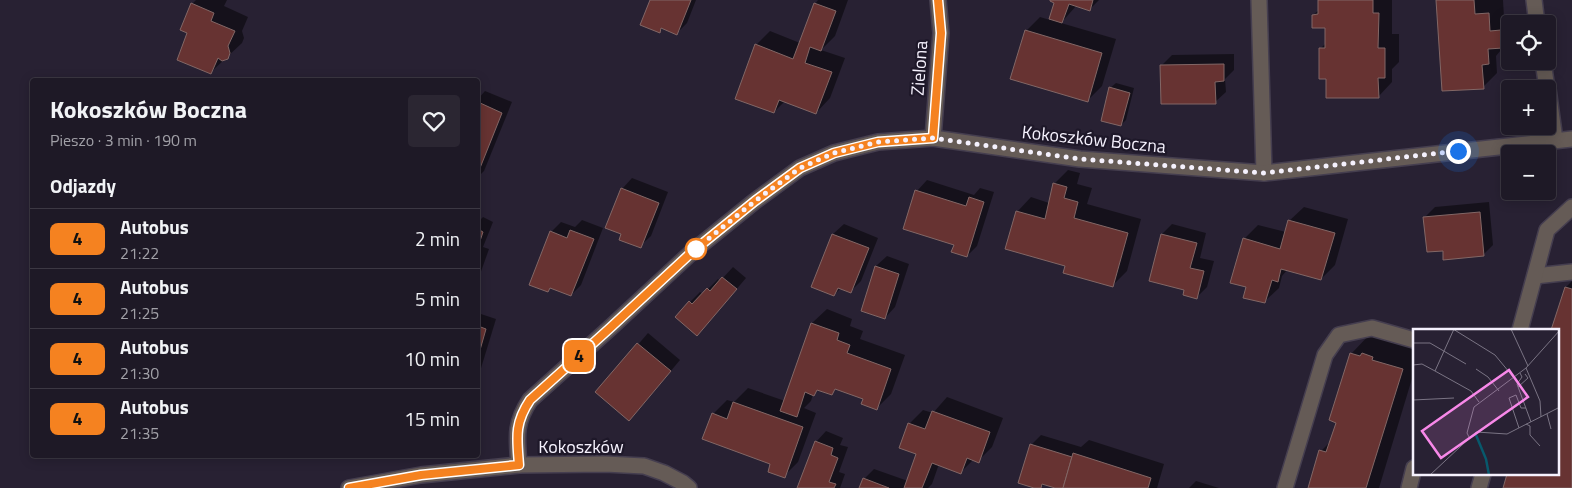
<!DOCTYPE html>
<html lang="pl">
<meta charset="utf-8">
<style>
:root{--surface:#1e1926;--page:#2b2632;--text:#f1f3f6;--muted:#a1a0a7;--line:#3c3843}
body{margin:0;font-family:"Titillium Web",sans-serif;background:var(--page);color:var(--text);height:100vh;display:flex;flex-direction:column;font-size:19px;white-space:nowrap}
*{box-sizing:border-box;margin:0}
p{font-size:16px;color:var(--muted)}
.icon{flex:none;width:28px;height:28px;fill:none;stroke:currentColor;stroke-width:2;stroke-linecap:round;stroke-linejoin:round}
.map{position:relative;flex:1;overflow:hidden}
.drawer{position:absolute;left:30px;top:78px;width:450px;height:380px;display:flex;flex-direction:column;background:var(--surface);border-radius:5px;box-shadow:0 2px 12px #0003,0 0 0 1px var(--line)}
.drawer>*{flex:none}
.badge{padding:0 10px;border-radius:8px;font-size:18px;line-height:32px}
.fabs{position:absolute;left:1501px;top:15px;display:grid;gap:10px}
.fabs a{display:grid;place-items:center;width:55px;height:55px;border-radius:5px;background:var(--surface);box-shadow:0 2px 12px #0003,0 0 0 1px var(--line);font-size:25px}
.you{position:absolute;width:25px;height:25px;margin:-12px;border:4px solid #fff;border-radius:50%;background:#1a73e8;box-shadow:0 0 0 8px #1a73e833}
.map>.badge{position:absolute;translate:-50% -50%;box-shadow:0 0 0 2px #fff}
h2{padding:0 20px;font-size:19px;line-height:45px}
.round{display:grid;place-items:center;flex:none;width:52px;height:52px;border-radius:5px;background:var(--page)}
.overview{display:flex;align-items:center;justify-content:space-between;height:85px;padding:0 20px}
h1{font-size:24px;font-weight:700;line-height:38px}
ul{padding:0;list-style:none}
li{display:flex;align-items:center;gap:15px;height:60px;padding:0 20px;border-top:1px solid var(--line)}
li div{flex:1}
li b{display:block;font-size:19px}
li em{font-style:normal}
li .badge{min-width:55px;font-weight:700;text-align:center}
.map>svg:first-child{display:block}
.shadow{fill:#0007}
.building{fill:#673332;stroke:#826766}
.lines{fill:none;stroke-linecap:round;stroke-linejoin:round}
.minor-casing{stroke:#453e4f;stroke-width:18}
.minor{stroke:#655b56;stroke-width:15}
.line-casing{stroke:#fff;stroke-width:11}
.line{stroke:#f58220;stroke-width:8}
.walk{stroke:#f5f1fd;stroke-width:5;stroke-dasharray:0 9}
.stop-dot{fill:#fff;stroke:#f58220;stroke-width:2.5}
.labels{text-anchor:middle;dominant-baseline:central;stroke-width:4.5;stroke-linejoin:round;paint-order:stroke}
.street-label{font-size:18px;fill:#f5f1fd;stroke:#1e1829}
.inset-river{fill:none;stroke:#08596c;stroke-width:2.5}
.inset-road{fill:none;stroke:#7a7484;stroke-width:1}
.view{fill:#f888e9;fill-opacity:0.15;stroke:#f888e9;stroke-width:2.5}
.inset-edge{fill:none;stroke:#f5f1fd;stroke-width:2.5}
</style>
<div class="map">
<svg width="1572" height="488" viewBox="0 0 1572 488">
<rect width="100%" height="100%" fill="#282133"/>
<g class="shadow">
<polygon points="196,0 227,0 224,6 248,17 242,31 244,38 242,43 210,73 188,32 192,4"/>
<polygon points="652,0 696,0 687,23 677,33 663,28 659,32"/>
<polygon points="818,0 848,0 835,36 821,50 845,58 830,98 816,113 785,101 774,112 756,45 770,31 800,43 815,4"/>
<polygon points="1051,0 1099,0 1089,10 1077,5 1061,23 1116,39 1102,86 1088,100 1026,31 1040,17 1050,20 1055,2"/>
<polygon points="1319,0 1392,0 1392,34 1399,34 1399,62 1392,69 1392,82 1378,97 1327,78 1320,49 1326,43 1326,27 1313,15 1320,9"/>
<polygon points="1437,0 1503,0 1504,17 1515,17 1516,24 1510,24 1510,39 1496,56 1497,73 1483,87"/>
<polygon points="1234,54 1234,70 1225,79 1226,92 1215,102 1161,66 1172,55"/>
<polygon points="1116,83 1134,88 1126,120 1121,125 1110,88"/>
<polygon points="485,91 512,102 484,171 478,177 478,99"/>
<polygon points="1068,170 1080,173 1077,184 1092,188 1087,204 1141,219 1127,271 1113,285 1066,265 1017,212 1031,197 1049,203 1054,184"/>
<polygon points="632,178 668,192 651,236 640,246 623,233 622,189"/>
<polygon points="927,180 974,195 980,188 994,192 977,246 967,256 955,244 917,191"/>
<polygon points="1489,202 1493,245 1483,255 1444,250 1425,217 1435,207"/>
<polygon points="1304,207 1348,219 1335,265 1321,279 1288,269 1282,276 1279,288 1264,302 1247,286 1244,239 1258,225 1286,232 1289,221"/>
<polygon points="483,217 493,222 483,247 489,249 478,280 478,222"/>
<polygon points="582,220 603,228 581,285 571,295 551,288 548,291 551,232 561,222 575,227"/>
<polygon points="844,224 878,238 861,281 851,291 841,288 834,295 833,234"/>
<polygon points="1172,224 1206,233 1200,258 1214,261 1207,287 1197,297 1186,289 1162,234"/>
<polygon points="887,256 909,264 895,307 885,318 862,310 876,266"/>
<polygon points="733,267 746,278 707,324 690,302 700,292 703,294 718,279 720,281"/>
<polygon points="1572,281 1572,488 1504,488 1558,474 1558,330 1552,330 1566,287"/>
<polygon points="827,309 852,319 850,326 863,331 860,339 905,355 891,394 877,408 865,398 837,388 832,393 819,389 813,394 811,401 804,408 816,413 798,462 784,476 772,463 713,414 727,400 734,402 748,388 785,401 812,323"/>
<polygon points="478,313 496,319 478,378"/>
<polygon points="648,333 680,360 639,409 597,392"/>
<polygon points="1370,334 1392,337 1391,341 1414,348 1414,372 1379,488 1309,488 1321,451 1332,440 1337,422 1351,354"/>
<polygon points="947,397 1003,418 992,447 978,461 974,459 961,472 939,464 932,484 928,488 860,488 864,479 874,469 908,481 917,454 909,424 923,410 933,413"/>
<polygon points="826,431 843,438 840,445 848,447 839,472 845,474 840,488 799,488 816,442"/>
<polygon points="1041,435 1081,447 1089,440 1164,464 1157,488 1059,488 1045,484 1039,488 1031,445"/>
<polygon points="1196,481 1219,488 1189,488"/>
</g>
<g class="building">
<polygon points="650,0 691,0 677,35 661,28 660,33 640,25"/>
<polygon points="1050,0 1093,0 1090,11 1069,4 1062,23 1049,19 1054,3 1050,1"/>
<polygon points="1318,0 1373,0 1373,13 1379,13 1378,48 1385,48 1385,78 1378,78 1379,98 1326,98 1326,79 1319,79 1319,48 1325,48 1325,28 1312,28 1312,15 1318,14"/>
<polygon points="1436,0 1474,0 1475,14 1489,13 1490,31 1501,30 1503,48 1488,49 1489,64 1482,65 1484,89 1442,91"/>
<polygon points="191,3 214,13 211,21 235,31 228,46 230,53 228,59 222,61 218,58 211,74 177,60 187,33 180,30"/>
<polygon points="814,3 836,11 821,51 810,47 805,63 832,72 816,114 779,100 774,113 735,99 755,44 793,59"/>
<polygon points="1025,30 1102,53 1088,102 1010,79"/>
<polygon points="1224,64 1224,81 1215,82 1216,104 1161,104 1160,65"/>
<polygon points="1109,87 1130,93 1121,126 1101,121"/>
<polygon points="478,102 502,113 478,173"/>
<polygon points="1053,183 1067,187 1064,198 1078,202 1074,218 1128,233 1113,287 1063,273 1065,266 1005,249 1016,211 1045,219"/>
<polygon points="621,188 659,203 641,248 619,240 621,234 605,228"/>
<polygon points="915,190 966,206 969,197 984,202 967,257 951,252 954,245 903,229"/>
<polygon points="1480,212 1484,256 1443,260 1443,251 1427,252 1423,217"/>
<polygon points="1288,220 1335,233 1321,280 1281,269 1278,282 1272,280 1265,303 1243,298 1246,287 1230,283 1243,238 1280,249"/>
<polygon points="478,229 483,232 478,247"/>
<polygon points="570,230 594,239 571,296 550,288 548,292 529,285 550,231 567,238"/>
<polygon points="832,234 869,248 851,293 838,288 834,296 811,287"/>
<polygon points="1161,234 1197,243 1190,268 1204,271 1197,299 1183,295 1184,290 1149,281"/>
<polygon points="875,266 899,274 885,319 861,311"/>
<polygon points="722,277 737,289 697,336 675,317 689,301 692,304 707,288 710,291"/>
<polygon points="1565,287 1572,289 1572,488 1503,488 1507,474 1558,474 1558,330 1551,330"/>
<polygon points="811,323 839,333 837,340 850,345 847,353 891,369 877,410 861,404 863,399 835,389 832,395 817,390 814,396 805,392 797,417 780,411"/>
<polygon points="478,326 486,329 478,357"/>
<polygon points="637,343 671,371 629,421 595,392"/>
<polygon points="1350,353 1360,356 1362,353 1373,357 1372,360 1403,369 1366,488 1308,488 1319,450 1326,452 1336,423 1329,420"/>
<polygon points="733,402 803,427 785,478 768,472 770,464 702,439 712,413 727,419"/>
<polygon points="932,411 990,432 979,463 967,458 961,474 932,463 922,488 904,488 916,454 899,448 908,423 925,429"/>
<polygon points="815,441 833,448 831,455 838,458 829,482 836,484 834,488 797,488"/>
<polygon points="1030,444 1072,457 1063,488 1055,488 1042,484 1041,488 1034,488 1018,483"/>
<polygon points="1073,453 1151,478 1148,488 1063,488"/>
<polygon points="863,478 889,488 859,488"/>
</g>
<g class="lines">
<defs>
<g id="minor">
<polyline points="1259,0 1264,173"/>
<polyline points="1534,0 1537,24"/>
<polyline points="1543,61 1547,89"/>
<polyline points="1548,89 1555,140"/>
<polyline points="933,138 941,33 938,0"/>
<polyline points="1535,276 1572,272"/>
<polyline points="1520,330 1547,230 1572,207"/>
<path d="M519 465C517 438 514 424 530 400L610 328 692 252 755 201 800 168 834 153 878 142 933 138 1080 159 1264 173 1572 139"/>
<polyline points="349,488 421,475 519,465 605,464 644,466 664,473 683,483 689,488"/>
<polyline points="1285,488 1325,355 1339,335 1372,328 1414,340"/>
<polyline points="1409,488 1414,468"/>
<polyline points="1479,488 1483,474"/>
</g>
</defs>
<use href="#minor" class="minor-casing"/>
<use href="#minor" class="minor"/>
</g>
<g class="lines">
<defs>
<path id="line" d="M349 488 421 475 519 465C517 438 514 424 530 400L610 328 692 252 755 201 800 168 834 153 878 142 933 138 941 33 938 0"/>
</defs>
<use href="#line" class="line-casing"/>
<use href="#line" class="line"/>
<polyline class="walk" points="696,249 692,252 755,201 800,168 834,153 878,142 933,138 1080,159 1264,173 1458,151"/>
</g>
<circle class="stop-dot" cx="696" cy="249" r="10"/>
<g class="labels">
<g class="street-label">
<text transform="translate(919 68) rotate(-86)">Zielona</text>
<text transform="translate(1094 139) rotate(6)">Kokoszków Boczna</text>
<text x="581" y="446">Kokoszków</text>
</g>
</g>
<g transform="translate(1413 329)">
<rect width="146" height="146" fill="#282133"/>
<path class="inset-river" d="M63 106 73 130 76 146"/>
<path class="inset-road" d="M40 0 82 26 101 49M98 0 115 37M0 14H17L53 35M0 36 9 35 22 42 58 62 66 73M113 39 127 72 128 88M63 40 75 48 86 62M22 42 41 0M107 44 109 48 104 55 118 93M105 58 115 49 112 45M0 71 41 69M134 85 138 100M113 95 117 97V106L127 117M106 99 96 69 103 66 108 79H113M56 108 54 104 61 78 113 39 147 1M17 146 63 103 94 105 147 78"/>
<path class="view" d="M96 41 115 68 28 129 9 102Z"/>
<rect width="146" height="146" class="inset-edge"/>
</g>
</svg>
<div class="fabs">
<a><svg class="icon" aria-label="locate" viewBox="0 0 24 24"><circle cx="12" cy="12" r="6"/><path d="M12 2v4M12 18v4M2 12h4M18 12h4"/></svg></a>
<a>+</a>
<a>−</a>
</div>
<div class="you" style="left:1458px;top:151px"></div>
<b class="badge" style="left:579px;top:356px;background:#f58220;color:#111">4</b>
<section class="drawer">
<div class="overview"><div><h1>Kokoszków Boczna</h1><p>Pieszo · 3 min · 190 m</p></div><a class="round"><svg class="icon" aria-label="heart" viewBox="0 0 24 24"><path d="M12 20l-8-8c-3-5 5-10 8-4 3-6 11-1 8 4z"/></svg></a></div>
<h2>Odjazdy</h2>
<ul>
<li><span class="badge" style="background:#f58220;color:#111">4</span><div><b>Autobus</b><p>21:22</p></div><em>2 min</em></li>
<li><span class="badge" style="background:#f58220;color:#111">4</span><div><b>Autobus</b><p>21:25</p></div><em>5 min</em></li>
<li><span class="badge" style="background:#f58220;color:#111">4</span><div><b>Autobus</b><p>21:30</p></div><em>10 min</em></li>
<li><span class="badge" style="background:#f58220;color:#111">4</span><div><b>Autobus</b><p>21:35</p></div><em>15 min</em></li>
</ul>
</section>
</div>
